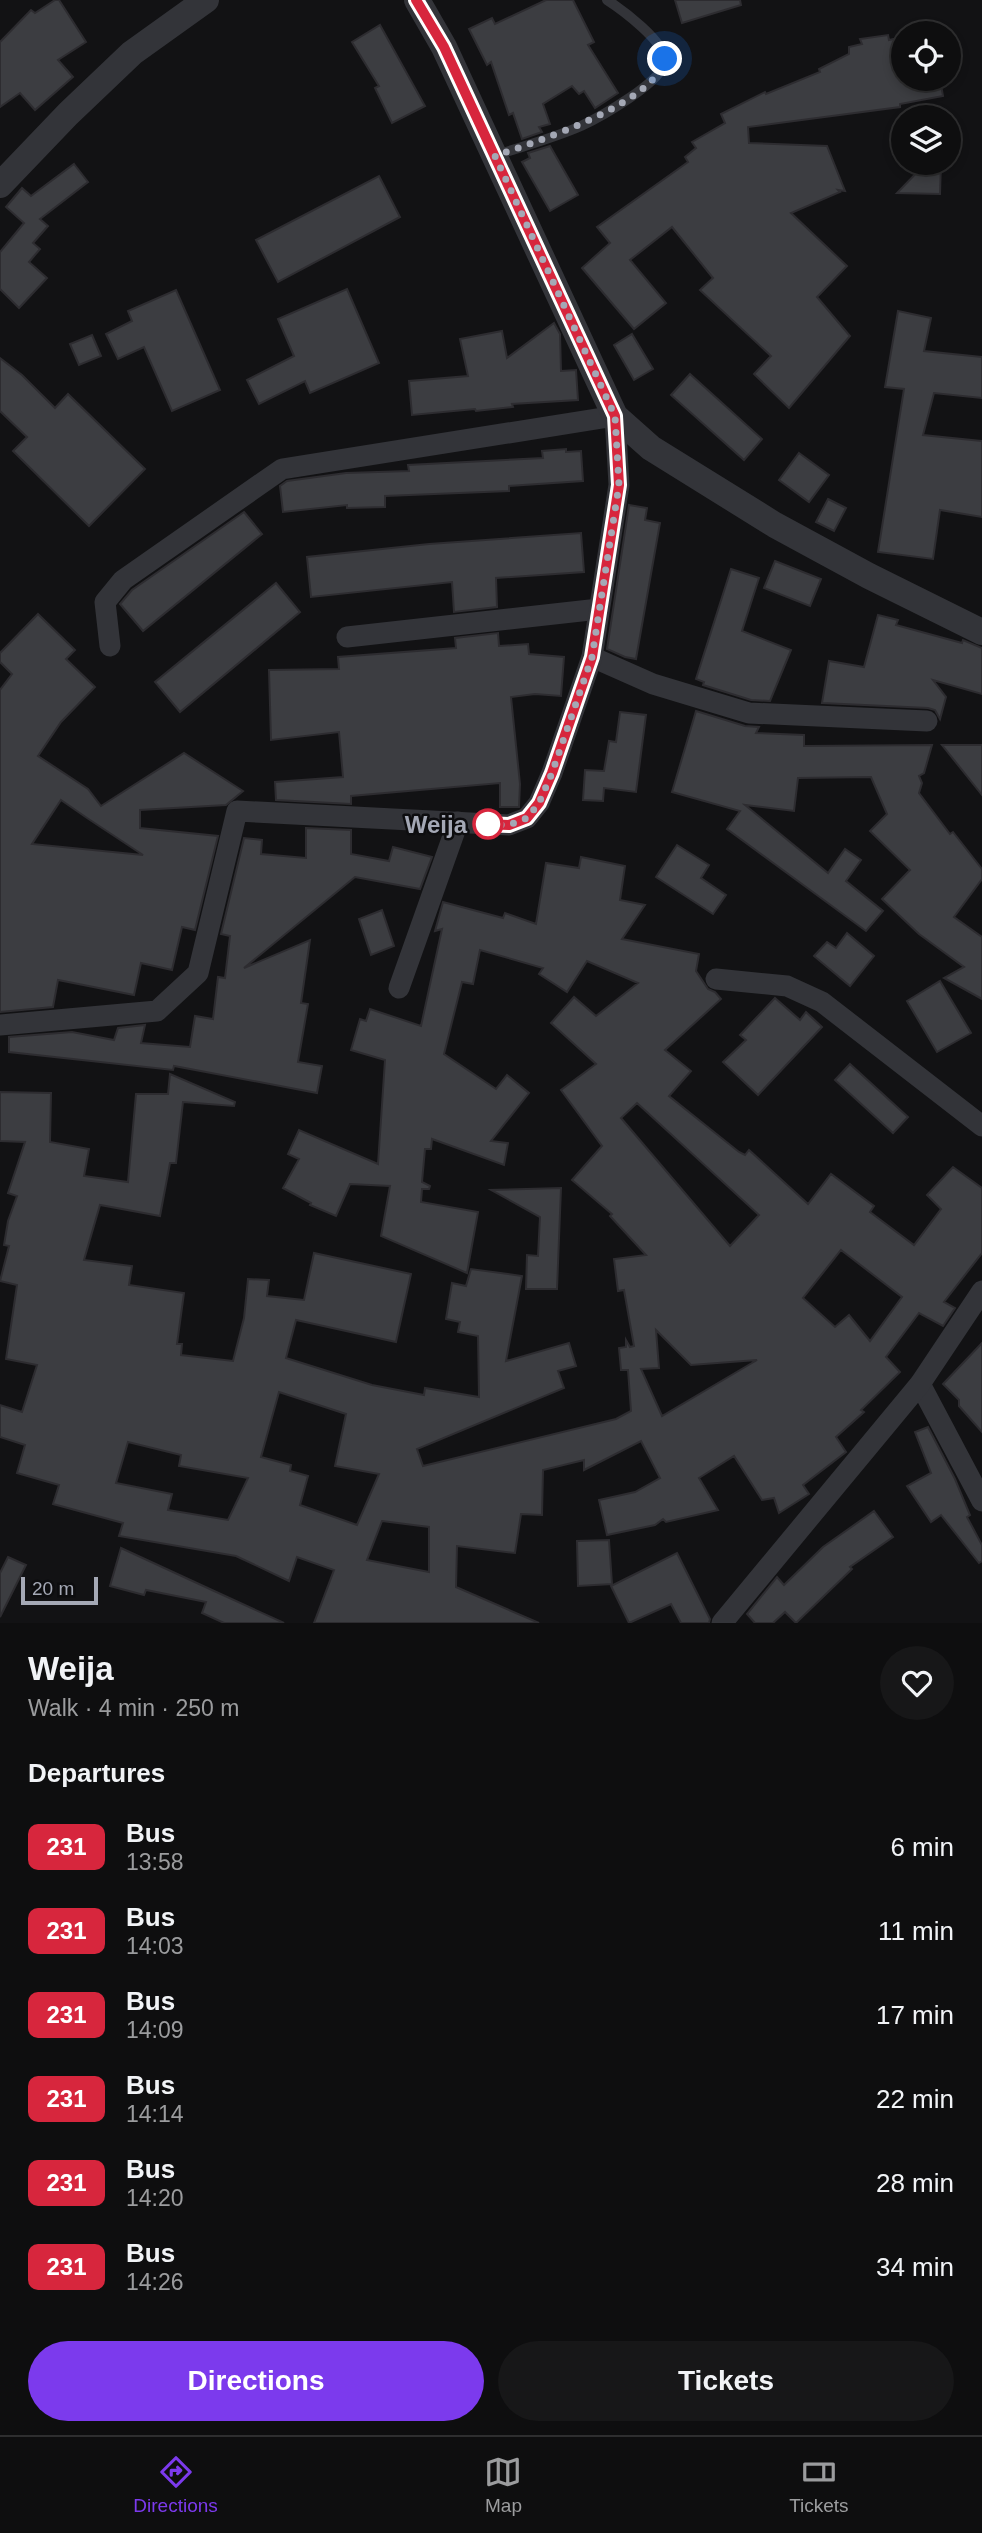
<!DOCTYPE html>
<meta charset="utf-8">
<style>
:root{--surface:#0e0e0f;--page:#171718;--text:#f1f3f6;--muted:#9b9c9e;--line:#2e2e2f;--accent:#7c3aed}
body{margin:0;font-family:Helvetica,sans-serif;background:var(--page);color:var(--text);height:100vh;display:flex;flex-direction:column;font-size:26px;white-space:nowrap}
*{box-sizing:border-box;margin:0}
p{font-size:23px;color:var(--muted)}
.icon{flex:none;width:38px;height:38px;fill:none;stroke:currentColor;stroke-width:2;stroke-linecap:round;stroke-linejoin:round}
.map{position:relative;height:1623px;overflow:hidden}
.details{display:flex;flex-direction:column;background:var(--surface);flex:1}
.details>*{flex:none}
.badge{padding:0 14px;border-radius:10px;font-size:24px;line-height:46px}
.fabs{position:absolute;left:891px;top:21px;display:grid;gap:14px}
.fabs a{display:grid;place-items:center;width:70px;height:70px;border-radius:50%;background:var(--surface);box-shadow:0 4px 10px #0003,0 0 0 2px var(--line);font-size:35px}
.scale{position:absolute;left:21px;bottom:18px;width:77px;box-sizing:border-box;padding-left:7px;border:4px solid #a4a8b5;border-top:0;font-size:19px;line-height:24px;white-space:nowrap;color:#a4a8b5;-webkit-text-stroke:5px #0d0d0f;paint-order:stroke}
.you{position:absolute;width:35px;height:35px;margin:-18px;border:5px solid #fff;border-radius:50%;background:#1a73e8;box-shadow:0 0 0 10px #1a73e833}
.map>.badge{position:absolute;translate:-50% -50%;box-shadow:0 0 0 4px #fff}
h2{padding:0 28px;font-size:26px;line-height:63px}
.round{display:grid;place-items:center;flex:none;width:74px;height:74px;border-radius:37px;background:var(--page)}
.head{display:flex;align-items:center;justify-content:space-between;height:119px;padding:0 28px}
h1{font-size:33px;font-weight:700;line-height:52px}
.primary-button{display:flex;gap:14px;margin-top:auto;padding:14px 28px}
.primary-button a{flex:1;height:80px;border-radius:42px;background:var(--accent);color:#fff;font-size:28px;font-weight:700;line-height:80px;text-align:center}
.primary-button a+a{background:var(--page);color:var(--text)}
ul{padding:0;list-style:none}
li{display:flex;align-items:center;gap:21px;height:84px;padding:0 28px}
li div{flex:1}
li b{display:block;font-size:26px}
li em{font-style:normal}
li .badge{min-width:77px;font-weight:700;text-align:center}
.tabs{display:flex;justify-content:space-around;align-items:center;height:98px;border-top:2px solid var(--line);background:var(--surface);font-size:19px;color:var(--muted)}
.tabs a{display:grid;justify-items:center;gap:4px}
.tabs .selected{color:var(--accent)}
.map>svg:first-child{display:block}
.building{fill:#3c3d41;stroke:#2d2c30;stroke-width:2;fill-rule:evenodd}
.lines{fill:none;stroke-linecap:round;stroke-linejoin:round}
.service{stroke:#333439;stroke-width:10}
.minor{stroke:#333439;stroke-width:21}
.tertiary{stroke:#333439;stroke-width:26}
.line-casing{stroke:#fff;stroke-width:16}
.line{stroke:#d7263d;stroke-width:10}
.walk{stroke:#a4a8b5;stroke-width:7;stroke-dasharray:0 12.6}
.stop-dot{fill:#fff;stroke:#d7263d;stroke-width:3.5}
.labels{text-anchor:middle;dominant-baseline:central;stroke-width:5;stroke-linejoin:round;paint-order:stroke}
.stop-label{font-size:24px;font-weight:bold;fill:#a4a8b5;stroke:#0d0d0f;text-anchor:end}
</style>
<div class="map">
<svg width="982" height="1623" viewBox="0 0 982 1623">
<rect width="100%" height="100%" fill="#121214"/>
<g class="building">
<polygon points="55,0 59,0 86,42 58,60 73,77 35,110 20,93 0,107 0,42 31,10 35,13"/>
<polygon points="546,0 573,0 594,42 588,45 618,93 595,108 584,91 579,94 572,86 543,104 550,124 539,127 542,132 522,139 513,113 509,115 491,62 487,65 469,29 492,18 495,24"/>
<polygon points="675,0 740,0 741,5 682,23"/>
<polygon points="380,25 425,106 392,123 375,88 379,86 352,42"/>
<polygon points="888,35 889,40 903,37 903,79 940,79 943,96 900,104 900,107 748,127 749,143 827,146 845,191 838,190 840,192 791,213 847,266 817,297 850,336 789,408 754,374 771,356 700,290 713,278 672,227 630,260 666,303 634,329 582,268 610,243 597,227 688,162 685,157 696,148 692,142 725,123 721,114 765,92 766,94 820,72 819,69 849,54 849,47 862,44 860,39"/>
<polygon points="550,146 578,195 550,211 522,162 530,158 528,153"/>
<polygon points="926,163 941,163 940,194 897,193"/>
<polygon points="74,164 88,182 40,219 48,226 33,243 40,249 29,262 47,278 19,308 0,289 0,252 24,223 6,207 22,188 31,196"/>
<polygon points="379,176 400,217 278,282 256,240"/>
<polygon points="347,289 379,363 310,393 305,381 259,404 247,380 294,356 278,319"/>
<polygon points="176,290 220,390 172,411 144,347 118,359 106,334 132,321 128,311"/>
<polygon points="898,311 931,318 924,351 982,357 982,398 934,393 923,435 982,441 982,517 940,510 933,559 878,552 904,389 885,387"/>
<polygon points="554,323 560,334 561,371 576,370 578,400 512,404 513,407 476,411 475,409 412,415 409,381 468,376 460,339 502,331 507,358"/>
<polygon points="632,334 653,369 634,380 614,345"/>
<polygon points="92,335 101,356 79,365 70,344"/>
<polygon points="0,358 22,375 55,408 68,394 145,469 89,526 13,451 27,437 0,411"/>
<polygon points="690,374 762,439 744,460 671,395"/>
<polygon points="566,449 566,452 581,451 583,481 509,486 509,491 385,496 385,507 347,508 347,505 283,512 280,486 287,481 346,473 409,471 408,465 543,458 542,451"/>
<polygon points="799,453 829,475 809,502 779,480"/>
<polygon points="828,499 846,508 834,531 816,522"/>
<polygon points="629,505 647,508 645,520 660,523 636,659 625,657 607,649"/>
<polygon points="244,512 262,534 143,631 120,604 132,590"/>
<polygon points="581,533 584,572 496,578 497,607 454,612 452,582 311,597 307,557 429,544"/>
<polygon points="775,561 821,579 810,606 764,588"/>
<polygon points="731,569 759,578 742,631 791,650 770,701 751,700 703,685 704,682 696,679"/>
<polygon points="276,583 300,612 180,712 155,682"/>
<path d="M38 614 75 650 66 659 95 687 61 722 38 756 88 789 101 806 184 753 243 791 226 805 140 810V828L218 836 195 930 182 927 172 970 141 963 134 995 58 980 53 1007 0 1012V690L12 674 0 662V653ZM61 800 87 818 143 855 32 844Z"/>
<polygon points="878,615 898,620 896,625 962,643 963,640 982,648 982,694 933,680 946,697 940,719 935,710 928,708 822,703 829,661 864,667"/>
<polygon points="498,633 499,646 528,644 529,654 564,657 561,696 535,694 511,697 520,784 519,807 500,807 500,783 351,796 351,804 276,800 275,782 343,777 339,732 271,740 269,670 339,669 338,657 456,648 455,638"/>
<polygon points="696,711 745,726 759,727 756,733 804,735 804,746 932,745 924,773 919,776 922,783 919,793 950,834 953,832 982,869 982,879 954,917 982,937 982,999 944,978 964,967 919,934 882,899 910,870 870,831 887,814 871,777 798,778 794,811 745,805 828,873 845,849 861,860 846,881 883,911 866,931 727,829 740,811 672,792"/>
<polygon points="620,712 646,715 636,792 604,788 603,801 583,800 585,770 604,771 609,741 616,742"/>
<polygon points="942,745 982,745 982,795"/>
<polygon points="306,828 351,830 351,854 389,861 393,847 432,857 420,889 355,877 244,968 310,940 301,1003 308,1004 298,1062 322,1066 317,1093 174,1066 173,1070 9,1052 9,1037 72,1032 114,1040 118,1028 145,1025 141,1043 190,1047 195,1016 213,1019 218,977 225,978 230,936 221,934 244,838 262,840 261,854 306,858"/>
<polygon points="677,845 709,865 701,878 726,895 713,914 656,877"/>
<path d="M581 857 625 866 620 900 645 905 622 939 699 954 696 971 708 989 715 992 721 999 665 1050 691 1071 669 1096 739 1152 745 1155 749 1150 808 1204 831 1174 874 1206 870 1212 914 1245 941 1209 927 1195 953 1167 982 1188V1253L944 1302 955 1308 943 1326 919 1313 886 1357 900 1372 861 1410 864 1412 836 1437 846 1452 803 1485 809 1494 779 1513 774 1498 762 1500 734 1456 699 1478 718 1510 666 1522 663 1519 655 1525 607 1535 599 1500 635 1492 660 1478 641 1441 584 1470V1460L543 1470 542 1515 521 1514 515 1553 457 1546 456 1587 539 1623H314L334 1570 297 1557 289 1581 236 1556 119 1536 123 1523 53 1504 59 1485 17 1473 25 1445 0 1437V1405L22 1412 37 1365 6 1359 17 1285 0 1281 9 1246 4 1245 8 1221 17 1196 8 1193 25 1142 0 1141V1092L51 1093 50 1142 89 1149 84 1176 128 1182 136 1094H168L170 1074 235 1102 234 1106 183 1102 176 1163H170L160 1216 100 1205 84 1260 132 1266 129 1285 184 1293 177 1344H182L181 1355 233 1361 244 1318 248 1279 269 1280 267 1296 304 1300 314 1253 411 1274 396 1342 296 1320 286 1358 372 1385 424 1395 425 1388 479 1397 478 1336 458 1332 460 1322 446 1319 452 1283 466 1286 471 1269 522 1276 506 1361 569 1343 576 1366 558 1371 564 1388 417 1449 423 1466 616 1419 631 1411 628 1370H621L619 1348 626 1347V1340L630 1347 634 1346 624 1290 618 1291 614 1259 646 1255 610 1216 612 1214 572 1180 602 1146 561 1090 596 1064 551 1023 574 997 596 1016 638 983 587 961 567 992 539 974 543 968 480 950 473 984 462 982 444 1054 496 1089 507 1075 529 1093 491 1141 508 1143 504 1165 432 1139 431 1149H425L422 1182 430 1186 429 1189H422L421 1202 478 1212 467 1273 381 1236 390 1186 350 1184 336 1216 310 1205 311 1203 283 1188 299 1159 288 1154 299 1130 378 1164 385 1060 351 1050 360 1019 366 1021 370 1009 421 1026 442 929 435 931 443 902 503 918 505 913 536 924 546 863 579 868ZM637 1103 759 1215 730 1246 621 1118ZM841 1250 902 1297 870 1341 849 1315 835 1327 803 1298ZM656 1330 691 1365 757 1360 662 1416 641 1369 659 1368ZM279 1392 346 1414 335 1466 379 1474 357 1525 300 1505 308 1476 290 1471 291 1465 261 1457ZM128 1442 181 1455 179 1466 248 1478 228 1520 168 1510 172 1494 116 1483ZM382 1521 429 1527V1572L367 1560Z"/>
<polygon points="382,910 394,946 371,955 359,919"/>
<polygon points="847,933 874,956 850,986 814,956 827,942 836,948"/>
<polygon points="940,981 971,1033 937,1052 907,1001"/>
<polygon points="775,998 800,1020 806,1012 822,1027 758,1095 723,1062 746,1040 740,1035"/>
<polygon points="850,1064 908,1117 893,1133 835,1080"/>
<polygon points="561,1188 557,1289 526,1289 527,1255 538,1256 540,1217 491,1190"/>
<polygon points="982,1343 982,1432 959,1406 959,1400 943,1384"/>
<polygon points="928,1427 955,1479 970,1515 967,1517 982,1545 982,1561 979,1563 941,1515 931,1522 907,1486 931,1473 915,1432"/>
<polygon points="874,1511 893,1537 850,1567 852,1569 796,1623 785,1612 773,1623 755,1623 747,1614 777,1577 784,1585 823,1547"/>
<polygon points="609,1540 612,1584 578,1586 577,1541"/>
<polygon points="121,1548 212,1590 284,1623 224,1623 202,1613 206,1602 146,1590 144,1595 110,1586"/>
<polygon points="677,1553 710,1619 709,1623 681,1623 671,1604 629,1623 611,1586"/>
<polygon points="8,1557 26,1565 0,1617 0,1573"/>
</g>
<g class="lines">
<path class="service" d="M494 156C523 146 554 138 581 126 600 117 663 82 665 61 666 42 621 9 607 0"/>
<g class="minor">
<polyline points="347,637 599,609"/>
<polyline points="592,657 653,684 749,713 927,721"/>
<polyline points="716,979 787,986 822,1002 982,1126"/>
<polyline points="399,988 458,822"/>
<polyline points="0,1025 157,1011 198,973 237,811 509,825 527,818 539,803 552,773 592,657 619,485 615,416 282,469 123,580 105,602 110,646"/>
<polyline points="920,1384 982,1501"/>
<polyline points="722,1623 920,1384 982,1291"/>
</g>
<g class="tertiary">
<polyline points="417,0 444,47 615,416 651,448 775,525 869,576 982,632"/>
<polyline points="0,185 68,114 132,53 206,0"/>
</g>
</g>
<g class="lines">
<defs>
<polyline id="line" points="416,0 444,47 615,416 619,485 592,657 552,773 539,803 527,818 509,825 482,824"/>
</defs>
<use href="#line" class="line-casing"/>
<use href="#line" class="line"/>
<path class="walk" d="M488 824H482L509 825 527 818 539 803 552 773 592 657 619 485 615 416 495 156C537 141 653 105 665 59"/>
</g>
<circle class="stop-dot" cx="488" cy="824" r="14"/>
<g class="labels">
<g class="stop-label">
<text x="467" y="824">Weija</text>
</g>
</g>
</svg>
<div class="fabs">
<a><svg class="icon" aria-label="locate" viewBox="0 0 24 24"><circle cx="12" cy="12" r="6"/><path d="M12 2v4M12 18v4M2 12h4M18 12h4"/></svg></a>
<a><svg class="icon" aria-label="layers" viewBox="0 0 24 24"><path d="M12 4l9 5-9 5-9-5zM3 14l9 5 9-5"/></svg></a>
</div>
<div class="scale">20 m</div>
<div class="you" style="left:665px;top:59px"></div>
</div>
<section class="details">
<div class="head"><div><h1>Weija</h1><p>Walk · 4 min · 250 m</p></div><a class="round"><svg class="icon" aria-label="heart" viewBox="0 0 24 24"><path d="M12 20l-8-8c-3-5 5-10 8-4 3-6 11-1 8 4z"/></svg></a></div>
<h2>Departures</h2>
<ul>
<li><span class="badge" style="background:#d7263d;color:#fff">231</span><div><b>Bus</b><p>13:58</p></div><em>6 min</em></li>
<li><span class="badge" style="background:#d7263d;color:#fff">231</span><div><b>Bus</b><p>14:03</p></div><em>11 min</em></li>
<li><span class="badge" style="background:#d7263d;color:#fff">231</span><div><b>Bus</b><p>14:09</p></div><em>17 min</em></li>
<li><span class="badge" style="background:#d7263d;color:#fff">231</span><div><b>Bus</b><p>14:14</p></div><em>22 min</em></li>
<li><span class="badge" style="background:#d7263d;color:#fff">231</span><div><b>Bus</b><p>14:20</p></div><em>28 min</em></li>
<li><span class="badge" style="background:#d7263d;color:#fff">231</span><div><b>Bus</b><p>14:26</p></div><em>34 min</em></li>
</ul>
<div class="primary-button"><a>Directions</a><a>Tickets</a></div>
</section>
<nav class="tabs">
<a class="selected"><svg class="icon" aria-label="directions" viewBox="0 0 24 24"><path d="M12 3l9 9-9 9-9-9zM9 14v-3h6M13 9l2 2-2 2"/></svg>Directions</a>
<a><svg class="icon" aria-label="map" viewBox="0 0 24 24"><path d="M3 6l6-2 6 2 6-2v14l-6 2-6-2-6 2zM9 4v14M15 6v14"/></svg>Map</a>
<a><svg class="icon" aria-label="tickets" viewBox="0 0 24 24"><path d="M3 7h18v10H3zM15 7v10"/></svg>Tickets</a>
</nav>
